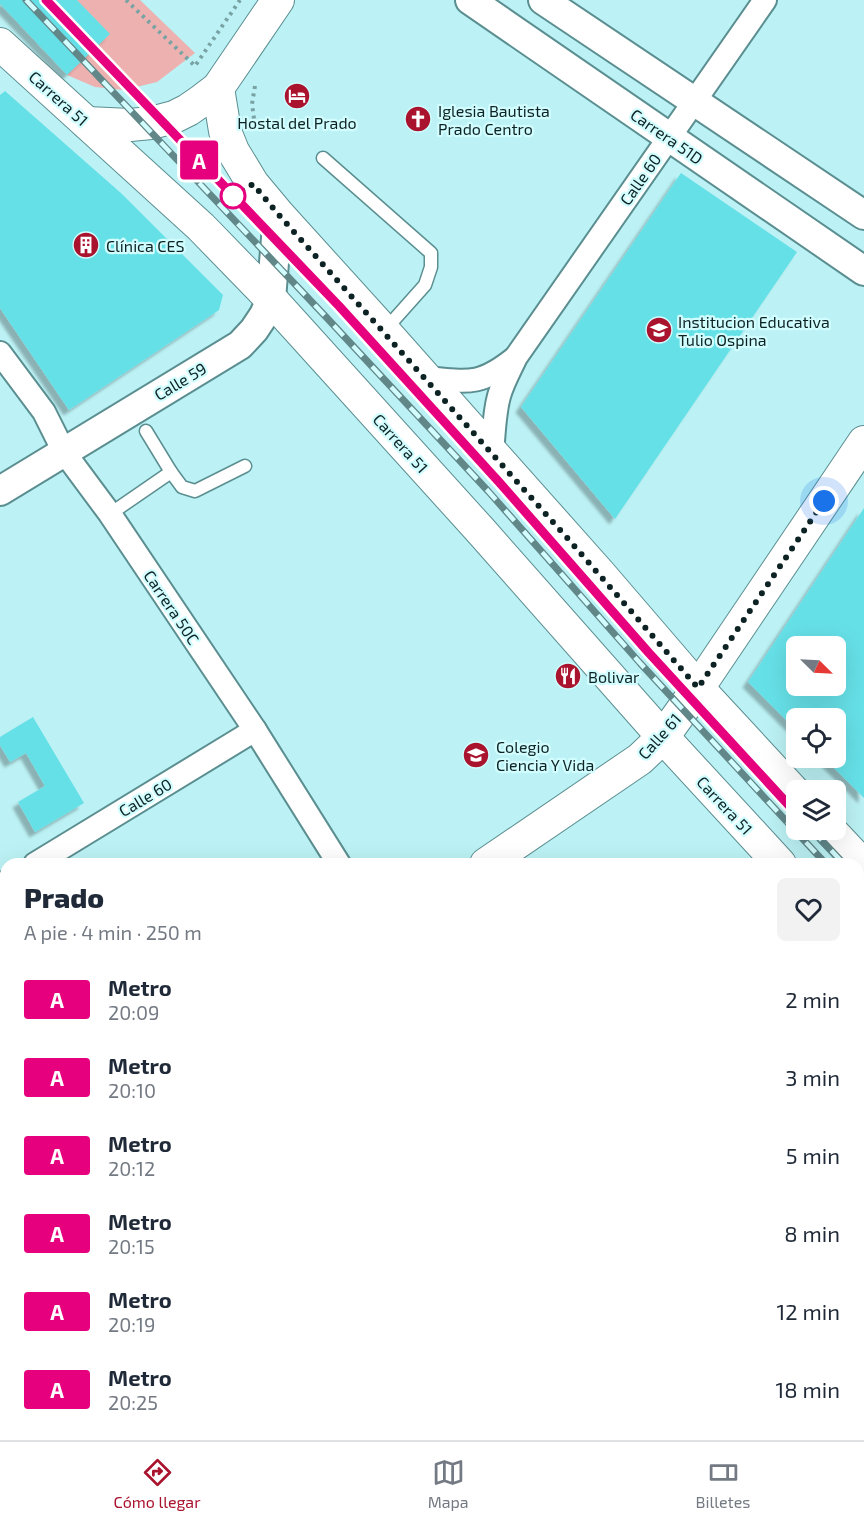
<!DOCTYPE html>
<html lang="es">
<meta charset="utf-8">
<style>
:root{--surface:#fff;--page:#f2f2f3;--text:#1f2937;--muted:#747a83;--line:#e0e1e3;--accent:#aa132e}
body{margin:0;font-family:"Exo 2",sans-serif;background:var(--page);color:var(--text);height:100vh;display:flex;flex-direction:column;font-size:22px;white-space:nowrap}
*{box-sizing:border-box;margin:0}
p{font-size:20px;color:var(--muted)}
.icon{flex:none;width:33px;height:33px;fill:none;stroke:currentColor;stroke-width:2;stroke-linecap:round;stroke-linejoin:round}
.map{position:relative;flex:1;overflow:hidden}
.panel{position:absolute;left:0px;top:858px;width:864px;height:582px;display:flex;flex-direction:column;background:var(--surface);border-radius:18px 18px 0 0;box-shadow:0 6px 24px #0002}
.panel>*{flex:none}
.badge{padding:0 12px;border-radius:4px;font-size:21px;line-height:39px}
.needle{width:39px;rotate:114deg}
.buttons{position:absolute;left:786px;top:636px;display:grid;gap:12px}
.buttons a{display:grid;place-items:center;width:60px;height:60px;border-radius:9px;background:var(--surface);box-shadow:0 6px 24px #0002;font-size:30px}
.you{position:absolute;width:30px;height:30px;margin:-15px;border:4px solid #fff;border-radius:50%;background:#1a73e8;box-shadow:0 0 0 9px #1a73e833}
.map>.badge{position:absolute;translate:-50% -50%;box-shadow:0 0 0 3px #fff}
.round{display:grid;place-items:center;flex:none;width:63px;height:63px;border-radius:9px;background:var(--page)}
.head{display:flex;align-items:center;justify-content:space-between;height:102px;padding:0 24px}
h1{font-size:28px;font-weight:800;line-height:45px}
ul{padding:0;list-style:none}
li{display:flex;align-items:center;gap:18px;height:78px;padding:0 24px}
li div{flex:1}
li b{display:block;font-size:22px}
li em{font-style:normal}
li .badge{min-width:66px;font-weight:700;text-align:center}
.tabs{display:flex;justify-content:space-around;align-items:center;height:84px;border-top:2px solid var(--line);background:var(--surface);font-size:16px;color:var(--muted)}
.tabs a{display:grid;justify-items:center;gap:3px}
.tabs .active{color:var(--accent)}
.map>svg:first-child{display:block}
.green{fill:#edb1af}
.building{fill:#66e0e7;fill-rule:evenodd;filter:url(#shadow)}
.lines{fill:none;stroke-linecap:round;stroke-linejoin:round}
.service-casing{stroke:#5b8e90;stroke-width:15}
.minor-casing{stroke:#5b8e90;stroke-width:26}
.tertiary-casing{stroke:#5b8e90;stroke-width:32}
.secondary-casing{stroke:#5b8e90;stroke-width:34}
.path{stroke:#79a2a4;stroke-width:4;stroke-dasharray:3 4.5;stroke-linecap:butt}
.service{stroke:#fff;stroke-width:12}
.minor{stroke:#fff;stroke-width:22}
.tertiary{stroke:#fff;stroke-width:28}
.secondary{stroke:#fff;stroke-width:32}
.rail-casing{stroke:#628789;stroke-width:7}
.rail{stroke:#d2fdff;stroke-width:4.5;stroke-dasharray:14;stroke-linecap:butt}
.line-casing{stroke:#fff;stroke-width:14}
.line{stroke:#e6007e;stroke-width:9}
.walk{stroke:#0d2223;stroke-width:6;stroke-dasharray:0 10.8}
.stop-dot{fill:#fff;stroke:#e6007e;stroke-width:3}
.labels{text-anchor:middle;dominant-baseline:central;stroke-width:4.5;stroke-linejoin:round;paint-order:stroke}
.street-label{font-size:16px;fill:#0d2223;stroke:#d2fdff}
.poi-label{font-size:16px;fill:#0d2223;stroke:#d2fdff;text-anchor:start}
</style>
<div class="map">
<svg width="864" height="1440" viewBox="0 0 864 1440">
<defs>
<filter id="shadow"><feDropShadow dx="-5.5" dy="5.5" stdDeviation="1.5" flood-color="#0004"/></filter>
</defs>
<rect width="100%" height="100%" fill="#bcf2f5"/>
<polygon class="green" points="0,0 140,0 195,53 157,82 124,90 95,87 67,75 0,4"/>
<g class="building">
<polygon points="0,0 77,0 110,34 67,75 0,4"/>
<polygon points="5,91 122,194 223,295 219,310 69,410 0,308 0,95"/>
<polygon points="681,173 797,252 615,519 521,407"/>
<path d="M864 508V798L824 758H836V718H796V730L748 682ZM796 646H836V686H796Z"/>
<polygon points="33,717 84,803 35,832 18,802 45,786 26,753 10,762 0,745 0,737"/>
</g>
<g class="lines">
<defs>
<g id="service">
<polyline points="323,158 431,253 431,267 425,285 384,331"/>
<polyline points="146,431 171,472 182,487 195,491 245,466"/>
<polyline points="110,514 171,472"/>
</g>
<g id="minor">
<polyline points="0,353 44,412 64,452 110,514 255,730 339,864"/>
<path d="M426 378C469 382 480 386 515 358"/>
<path d="M492 452C494 434 494 414 499 396 503 382 510 370 516 357L765 0"/>
<polyline points="35,864 255,730"/>
<polyline points="0,886 6,882"/>
<polyline points="0,988 6,997"/>
<polyline points="858,1202 864,1208"/>
<polyline points="711,1434 714,1440"/>
</g>
<g id="tertiary">
<polyline points="470,0 864,271"/>
<polyline points="543,0 864,215"/>
<polyline points="0,491 240,345 254,330 264,315 271,299 278,214"/>
</g>
<g id="secondary">
<polyline points="0,44 201,227 271,299 481,531 663,737 780,864"/>
<polyline points="218,88 225,131 233,151 253,184 278,214 384,331 600,574 698,688 796,794"/>
<polyline points="87,123 130,125 151,123 174,117 188,110 201,101 218,88 278,0"/>
<polyline points="830,830 864,866"/>
<polyline points="486,864 640,759 663,737 698,688 864,442"/>
<polyline points="858,949 864,955"/>
<polyline points="858,1079 864,1075"/>
<polyline points="0,1195 6,1191"/>
<polyline points="273,1440 277,1434"/>
<polyline points="315,1440 325,1434"/>
</g>
</defs>
<use href="#service" class="service-casing"/>
<use href="#minor" class="minor-casing"/>
<use href="#tertiary" class="tertiary-casing"/>
<use href="#secondary" class="secondary-casing"/>
<g class="path">
<polyline points="126,0 195,66 240,0"/>
<polyline points="255,86 252,104 255,126"/>
</g>
<use href="#service" class="service"/>
<use href="#minor" class="minor"/>
<use href="#tertiary" class="tertiary"/>
<use href="#secondary" class="secondary"/>
<defs>
<g id="rail">
<polyline points="26,0 327,318 488,491 640,663 826,864"/>
<polyline points="46,0 339,306 499,482 649,653 796,813"/>
<polyline points="812,830 844,864"/>
<polyline points="858,879 864,885"/>
<polyline points="858,898 864,904"/>
</g>
</defs>
<use href="#rail" class="rail-casing"/>
<use href="#rail" class="rail"/>
</g>
<g class="lines">
<defs>
<polyline id="line" points="46,0 339,306 499,482 649,653 796,813"/>
</defs>
<use href="#line" class="line-casing"/>
<use href="#line" class="line"/>
<polyline class="walk" points="233,196 253,184 278,214 569,540 698,688 824,501"/>
</g>
<defs>
<symbol id="hotel-disc" viewBox="-11 -11 22 22"><circle r="9.5" fill="#aa132e" stroke="#d2fdff"/><path d="M-6-4.5h1.5V1H6V5H4.5V3h-9V5H-6ZM-4 0a1.8 1.8 0 1 1 3.6 0ZM.5 0V-2.5h3Q6-2.5 6 0Z" fill="#fff"/></symbol>
<symbol id="church-disc" viewBox="-11 -11 22 22"><circle r="9.5" fill="#aa132e" stroke="#d2fdff"/><path d="M-1.2-6h2.4v3.5h3.3v2.4h-3.3V6h-2.4V-.1h-3.3v-2.4h3.3Z" fill="#fff"/></symbol>
<symbol id="building-disc" viewBox="-11 -11 22 22"><circle r="9.5" fill="#aa132e" stroke="#d2fdff"/><path d="M-4-6H4V6H1V3H-1V6H-4ZM-2.5-4.3h1.7v1.8h-1.7ZM.8-4.3h1.7v1.8H.8ZM-2.5-1h1.7V.8h-1.7ZM.8-1h1.7V.8H.8Z" fill="#fff"/></symbol>
<symbol id="school-disc" viewBox="-11 -11 22 22"><circle r="9.5" fill="#aa132e" stroke="#d2fdff"/><path d="M0-5L7-2L0 1L-7-2ZM-4 1L0 2.5L4 1V4Q0 6-4 4Z" fill="#fff"/></symbol>
<symbol id="restaurant-disc" viewBox="-11 -11 22 22"><circle r="9.5" fill="#aa132e" stroke="#d2fdff"/><path d="M-5-6h1v4h1v-4h1v4h1v-4h1v5L-1.5 .5V6h-2V.5L-5-1ZM5-6V6H3V1.5H1.5Q1.5-4 5-6Z" fill="#fff"/></symbol>
</defs>
<g fill-rule="evenodd">
<use href="#hotel-disc" x="282" y="81" width="30" height="30"/>
<use href="#church-disc" x="403" y="104" width="30" height="30"/>
<use href="#building-disc" x="71" y="230" width="30" height="30"/>
<use href="#school-disc" x="644" y="315" width="30" height="30"/>
<use href="#restaurant-disc" x="553" y="661" width="30" height="30"/>
<use href="#school-disc" x="461" y="740" width="30" height="30"/>
</g>
<circle class="stop-dot" cx="233" cy="196" r="12"/>
<g class="labels">
<g class="street-label">
<text transform="translate(59 98) rotate(42)">Carrera 51</text>
<text transform="translate(667 136) rotate(35)">Carrera 51D</text>
<text transform="translate(640 179) rotate(-55)">Calle 60</text>
<text transform="translate(180 381) rotate(-31)">Calle 59</text>
<text transform="translate(401 443) rotate(48)">Carrera 51</text>
<text transform="translate(172 607) rotate(56)">Carrera 50C</text>
<text transform="translate(659 736) rotate(-48)">Calle 61</text>
<text transform="translate(145 797) rotate(-31)">Calle 60</text>
<text transform="translate(725 805) rotate(47)">Carrera 51</text>
</g>
<g class="poi-label">
<text x="438" y="110">Iglesia Bautista<tspan x="438" dy="18">Prado Centro</tspan></text>
<text x="297" y="122" text-anchor="middle">Hostal del Prado</text>
<text x="106" y="245">Clínica CES</text>
<text x="678" y="321">Institucion Educativa<tspan x="678" dy="18">Tulio Ospina</tspan></text>
<text x="588" y="676">Bolivar</text>
<text x="496" y="746">Colegio<tspan x="496" dy="18">Ciencia Y Vida</tspan></text>
</g>
</g>
</svg>
<div class="buttons">
<a><svg class="needle" viewBox="-14 -14 28 28"><path d="M0-13l5 13h-10z" fill="#e53935"/><path d="M0 13l5-13h-10z" fill="#747a83"/></svg></a>
<a><svg class="icon" aria-label="locate" viewBox="0 0 24 24"><circle cx="12" cy="12" r="6"/><path d="M12 2v4M12 18v4M2 12h4M18 12h4"/></svg></a>
<a><svg class="icon" aria-label="layers" viewBox="0 0 24 24"><path d="M12 4l9 5-9 5-9-5zM3 14l9 5 9-5"/></svg></a>
</div>
<div class="you" style="left:824px;top:501px"></div>
<b class="badge" style="left:199px;top:160px;background:#e6007e;color:#fff">A</b>
<section class="panel">
<div class="head"><div><h1>Prado</h1><p>A pie · 4 min · 250 m</p></div><a class="round"><svg class="icon" aria-label="heart" viewBox="0 0 24 24"><path d="M12 20l-8-8c-3-5 5-10 8-4 3-6 11-1 8 4z"/></svg></a></div>
<ul>
<li><span class="badge" style="background:#e6007e;color:#fff">A</span><div><b>Metro</b><p>20:09</p></div><em>2 min</em></li>
<li><span class="badge" style="background:#e6007e;color:#fff">A</span><div><b>Metro</b><p>20:10</p></div><em>3 min</em></li>
<li><span class="badge" style="background:#e6007e;color:#fff">A</span><div><b>Metro</b><p>20:12</p></div><em>5 min</em></li>
<li><span class="badge" style="background:#e6007e;color:#fff">A</span><div><b>Metro</b><p>20:15</p></div><em>8 min</em></li>
<li><span class="badge" style="background:#e6007e;color:#fff">A</span><div><b>Metro</b><p>20:19</p></div><em>12 min</em></li>
<li><span class="badge" style="background:#e6007e;color:#fff">A</span><div><b>Metro</b><p>20:25</p></div><em>18 min</em></li>
</ul>
</section>
</div>
<nav class="tabs">
<a class="active"><svg class="icon" aria-label="directions" viewBox="0 0 24 24"><path d="M12 3l9 9-9 9-9-9zM9 14v-3h6M13 9l2 2-2 2"/></svg>Cómo llegar</a>
<a><svg class="icon" aria-label="map" viewBox="0 0 24 24"><path d="M3 6l6-2 6 2 6-2v14l-6 2-6-2-6 2zM9 4v14M15 6v14"/></svg>Mapa</a>
<a><svg class="icon" aria-label="tickets" viewBox="0 0 24 24"><path d="M3 7h18v10H3zM15 7v10"/></svg>Billetes</a>
</nav>
